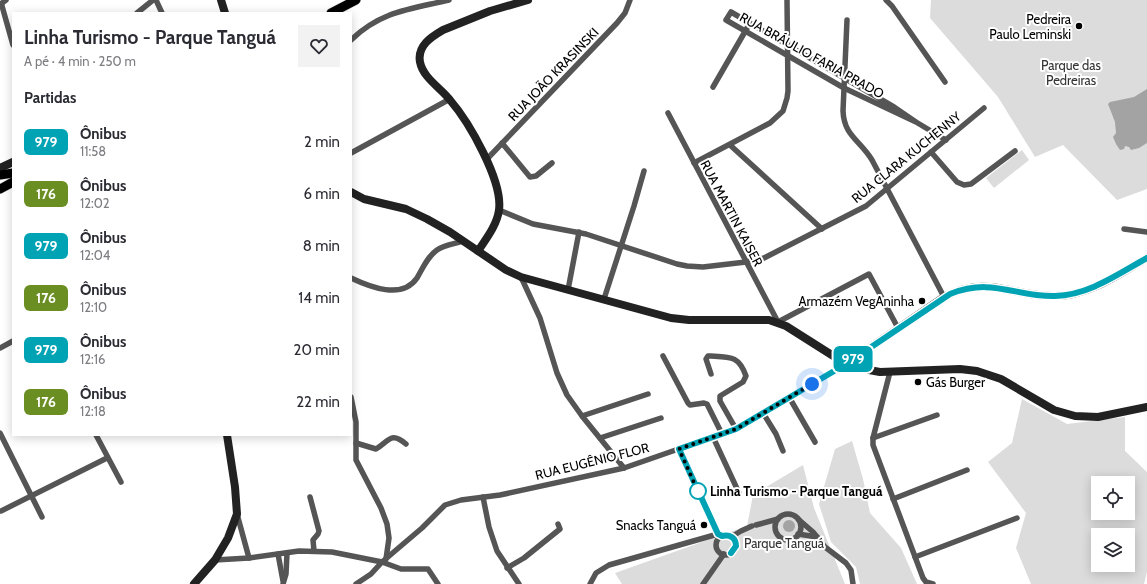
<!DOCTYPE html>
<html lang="pt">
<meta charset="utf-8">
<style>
:root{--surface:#fff;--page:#f2f2f3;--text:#2b2b33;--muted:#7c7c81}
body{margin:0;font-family:Cabin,sans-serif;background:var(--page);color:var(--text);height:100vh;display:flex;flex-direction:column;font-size:15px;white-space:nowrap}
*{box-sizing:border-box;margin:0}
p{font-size:13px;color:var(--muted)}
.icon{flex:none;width:22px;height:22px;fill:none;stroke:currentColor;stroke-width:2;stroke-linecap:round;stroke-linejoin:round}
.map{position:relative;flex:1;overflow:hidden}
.drawer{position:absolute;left:12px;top:12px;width:340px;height:424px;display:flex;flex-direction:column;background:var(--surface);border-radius:0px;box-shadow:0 2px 10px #0003}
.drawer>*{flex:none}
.badge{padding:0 8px;border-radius:6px;font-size:14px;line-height:26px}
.controls{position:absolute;left:1091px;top:476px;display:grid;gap:8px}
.controls a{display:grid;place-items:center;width:44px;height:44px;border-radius:0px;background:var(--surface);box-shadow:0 2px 10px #0003;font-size:20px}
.you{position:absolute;width:20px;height:20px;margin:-10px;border:3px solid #fff;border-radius:50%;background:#1a73e8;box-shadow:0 0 0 6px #1a73e833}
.map>.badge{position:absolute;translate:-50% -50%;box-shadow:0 0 0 2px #fff}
h2{padding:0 12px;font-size:15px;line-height:36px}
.round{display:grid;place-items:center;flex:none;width:42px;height:42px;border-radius:0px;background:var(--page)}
.head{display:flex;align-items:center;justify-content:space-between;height:68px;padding:0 12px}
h1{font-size:19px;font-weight:700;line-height:30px}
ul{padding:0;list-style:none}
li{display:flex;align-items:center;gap:12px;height:52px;padding:0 12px}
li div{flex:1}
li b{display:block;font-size:15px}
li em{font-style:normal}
li .badge{min-width:44px;font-weight:700;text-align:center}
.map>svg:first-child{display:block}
.green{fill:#dcdcdc;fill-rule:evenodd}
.water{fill:#a3a3a3}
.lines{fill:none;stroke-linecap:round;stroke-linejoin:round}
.primary-casing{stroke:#dbdbdb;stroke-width:10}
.street{stroke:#555;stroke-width:5.5}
.secondary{stroke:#222;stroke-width:8}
.primary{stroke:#000;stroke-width:9}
.line-casing{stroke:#fff;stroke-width:9}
.line{stroke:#00a3b4;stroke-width:6}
.walk{stroke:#000;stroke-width:4;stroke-dasharray:0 7.2}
.poi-dot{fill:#000;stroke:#fff;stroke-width:1.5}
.stop-dot{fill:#fff;stroke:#00a3b4;stroke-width:2}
.labels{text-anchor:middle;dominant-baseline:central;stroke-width:4;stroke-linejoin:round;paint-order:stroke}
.poi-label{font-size:13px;fill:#000;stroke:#fff;text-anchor:end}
.street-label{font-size:13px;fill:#000;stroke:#fff}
.park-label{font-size:13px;fill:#333;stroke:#fff}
.stop-label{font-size:13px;font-weight:bold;fill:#000;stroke:#fff;text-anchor:start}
</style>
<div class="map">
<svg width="1147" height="584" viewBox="0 0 1147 584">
<rect width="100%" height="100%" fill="#fff"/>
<g class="green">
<polygon points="931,0 1147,0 1147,189 1117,200 1063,145 1035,157 998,97 930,18"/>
<polygon points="1022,150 1029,160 994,188 986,178"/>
<path d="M1022 399 1067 424 1125 417V451L1147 472V572L1144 584H1031L1016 548 1026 513 988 462 1012 443ZM1098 483H1128V513H1098ZM1098 535H1128V565H1098Z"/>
<polygon points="852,441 863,479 870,513 901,548 917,584 860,584 856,567 831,542 819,504 835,449"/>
<polygon points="803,465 814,508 845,584 622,584 615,573 747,526 753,495"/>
</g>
<g class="water">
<polygon points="1147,89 1147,143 1139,148 1131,150 1129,147 1125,146 1124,149 1120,150 1116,144 1113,137 1116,133 1115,122 1108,104 1110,102 1134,97"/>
<circle cx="789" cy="526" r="6"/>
</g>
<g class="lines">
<defs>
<g id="primary">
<polyline points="331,13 356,0"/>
<polyline points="0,175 13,173"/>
<polyline points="0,189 13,182"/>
</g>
</defs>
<use href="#primary" class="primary-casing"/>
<g class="street">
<polyline points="6,0 2,3 2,6 13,45"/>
<polyline points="156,0 162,13"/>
<polyline points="886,0 892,6 945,82"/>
<polyline points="137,13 153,0"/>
<path d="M847 20 843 111C844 136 860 140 872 160L944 297"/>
<path d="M351 40C381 11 411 9 449 0"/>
<polyline points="713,87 750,23"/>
<polyline points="668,113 778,322 869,274 898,328"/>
<polyline points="916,122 894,107 731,12 726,20 844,88 916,122 946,140"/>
<polyline points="502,143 530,177 536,176 552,163"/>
<polyline points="730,145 822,229"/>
<polyline points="931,152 957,182 964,185 971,184 1015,151"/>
<polyline points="351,153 450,99"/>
<polyline points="487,159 617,23 625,13 630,0"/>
<polyline points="694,163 770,123 783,111 787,98 788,91 787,0"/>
<polyline points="499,210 533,224 586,234 677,264 687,266 703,267 746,262 764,258 866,206 984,108"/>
<polyline points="1124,229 1147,232"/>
<polyline points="521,277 540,318 557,373 567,395 582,416 624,468"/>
<path d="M351 278C370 287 402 300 417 278 423 268 427 257 437 250 444 245 455 244 463 241"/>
<polyline points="568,290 579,232"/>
<polyline points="604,299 634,206 644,171"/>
<polyline points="0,348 13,341"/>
<polyline points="663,356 688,403 690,405 704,403 707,404 722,434"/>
<polyline points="890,372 873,438 873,445 923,578 926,582 933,584"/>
<path d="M711 374 706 359 708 356H711C731 357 739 356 746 376L743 382 720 396V401L736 429"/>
<polyline points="351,397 356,422 356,460 381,508 387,524 389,538 386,559"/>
<polyline points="789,397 815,442"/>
<polyline points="763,413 776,434 783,451"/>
<polyline points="582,416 648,394"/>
<polyline points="0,433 42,517"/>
<polyline points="96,435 121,482"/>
<polyline points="713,437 739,493"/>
<polyline points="600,438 661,418"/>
<polyline points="873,438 937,415"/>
<path d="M356 443 376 449C389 441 391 431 406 444"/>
<polyline points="679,449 712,522 718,534 722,536"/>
<polyline points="310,497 319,531 318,534 313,540 314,551"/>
<polyline points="483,497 489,527 497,551 519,584"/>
<polyline points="893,499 967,470"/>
<polyline points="1,511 107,458"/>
<polyline points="237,514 249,558"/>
<circle cx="788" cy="527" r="13"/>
<polyline points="798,519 813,532 825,547 846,563 851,570 853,584"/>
<polyline points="756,525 778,519"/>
<polyline points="798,534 817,537"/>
<circle cx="726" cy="545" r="10"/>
<polyline points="731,537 741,531 752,526"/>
<polyline points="278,554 283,581"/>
<polyline points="915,557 1017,518"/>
<polyline points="215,560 249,558 299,551 332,552 382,562 401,569 428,569 438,584"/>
<polyline points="507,568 524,558 560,529 558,524"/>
<polyline points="283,584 286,574 287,553"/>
<polyline points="356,584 371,574 382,562 422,528 445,505 461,500 500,495 624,468 713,437 736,429 846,364"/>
<polyline points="590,584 596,573 609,565 718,534"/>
<polyline points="703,584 724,554"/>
</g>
<g class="secondary">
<polyline points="221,0 225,13"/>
<polyline points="0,168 13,162"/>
<polyline points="351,192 364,199 406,209 427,219 450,232 506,270 521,277 671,318 689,320 769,320 786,326 846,364 858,368 880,372 960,369 977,371 1001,379 1054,410 1075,416 1098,417 1147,407"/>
<path d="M478 251C486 239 497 225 499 210 503 181 469 122 450 100 441 88 423 78 420 62 417 46 431 37 443 30L490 11 528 0"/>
<path d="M846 364 944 297C989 274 1012 297 1055 296 1088 296 1119 274 1147 258"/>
<polyline points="194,584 215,560 228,538 237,514 235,487 227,435"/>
</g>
<use href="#primary" class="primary"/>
</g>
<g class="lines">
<defs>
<path id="line" d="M731 553 736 546C736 538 730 534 722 536L718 534 679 449 736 429 846 364 950 294C993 277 1015 297 1055 296 1089 295 1118 274 1147 258"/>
</defs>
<use href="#line" class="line-casing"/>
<use href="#line" class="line"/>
<polyline class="walk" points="698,491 700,496 679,449 736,429 812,384"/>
</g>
<g class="poi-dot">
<circle cx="1079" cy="26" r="4"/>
<circle cx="922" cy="301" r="4"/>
<circle cx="918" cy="382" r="4"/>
<circle cx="704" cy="525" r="4"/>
</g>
<circle class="stop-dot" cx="698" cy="491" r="8"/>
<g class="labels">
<g class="poi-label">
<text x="1071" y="19">Pedreira<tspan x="1071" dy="15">Paulo Leminski</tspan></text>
<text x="914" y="301">Armazém VegAninha</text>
<text x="926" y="382" text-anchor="start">Gás Burger</text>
<text x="696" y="525">Snacks Tanguá</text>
</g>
<g class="street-label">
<text transform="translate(812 55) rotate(29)">RUA BRÁULIO FARIA PRADO</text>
<text transform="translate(553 74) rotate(-46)">RUA JOÃO KRASINSKI</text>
<text transform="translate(906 157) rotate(-39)">RUA CLARA KUCHENNY</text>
<text transform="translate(732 213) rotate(62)">RUA MARTIN KAISER</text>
<text transform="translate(592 461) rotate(-14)">RUA EUGÊNIO FLOR</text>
</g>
<g class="park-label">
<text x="1071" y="65">Parque das<tspan x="1071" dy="15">Pedreiras</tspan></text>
<text x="784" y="543">Parque Tanguá</text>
</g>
<g class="stop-label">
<text x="710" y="491">Linha Turismo - Parque Tanguá</text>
</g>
</g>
</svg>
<div class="controls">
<a><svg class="icon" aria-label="locate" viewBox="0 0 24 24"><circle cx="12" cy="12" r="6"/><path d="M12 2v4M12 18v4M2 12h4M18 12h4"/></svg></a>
<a><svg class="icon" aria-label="layers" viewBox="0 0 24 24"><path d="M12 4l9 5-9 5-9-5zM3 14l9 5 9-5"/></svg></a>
</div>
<div class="you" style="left:812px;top:384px"></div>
<b class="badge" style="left:853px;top:359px;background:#00a3b4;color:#fff">979</b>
<section class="drawer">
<div class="head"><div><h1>Linha Turismo - Parque Tanguá</h1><p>A pé · 4 min · 250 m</p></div><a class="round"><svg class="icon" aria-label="heart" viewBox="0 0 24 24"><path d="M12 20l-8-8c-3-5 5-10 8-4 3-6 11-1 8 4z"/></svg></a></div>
<h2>Partidas</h2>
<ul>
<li><span class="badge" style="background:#00a3b4;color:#fff">979</span><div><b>Ônibus</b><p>11:58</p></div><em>2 min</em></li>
<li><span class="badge" style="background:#6b8e23;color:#fff">176</span><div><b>Ônibus</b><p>12:02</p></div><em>6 min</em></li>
<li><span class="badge" style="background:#00a3b4;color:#fff">979</span><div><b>Ônibus</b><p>12:04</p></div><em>8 min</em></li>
<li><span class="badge" style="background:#6b8e23;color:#fff">176</span><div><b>Ônibus</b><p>12:10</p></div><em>14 min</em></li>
<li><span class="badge" style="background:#00a3b4;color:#fff">979</span><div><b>Ônibus</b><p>12:16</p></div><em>20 min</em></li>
<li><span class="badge" style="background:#6b8e23;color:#fff">176</span><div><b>Ônibus</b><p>12:18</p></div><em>22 min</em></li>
</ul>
</section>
</div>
